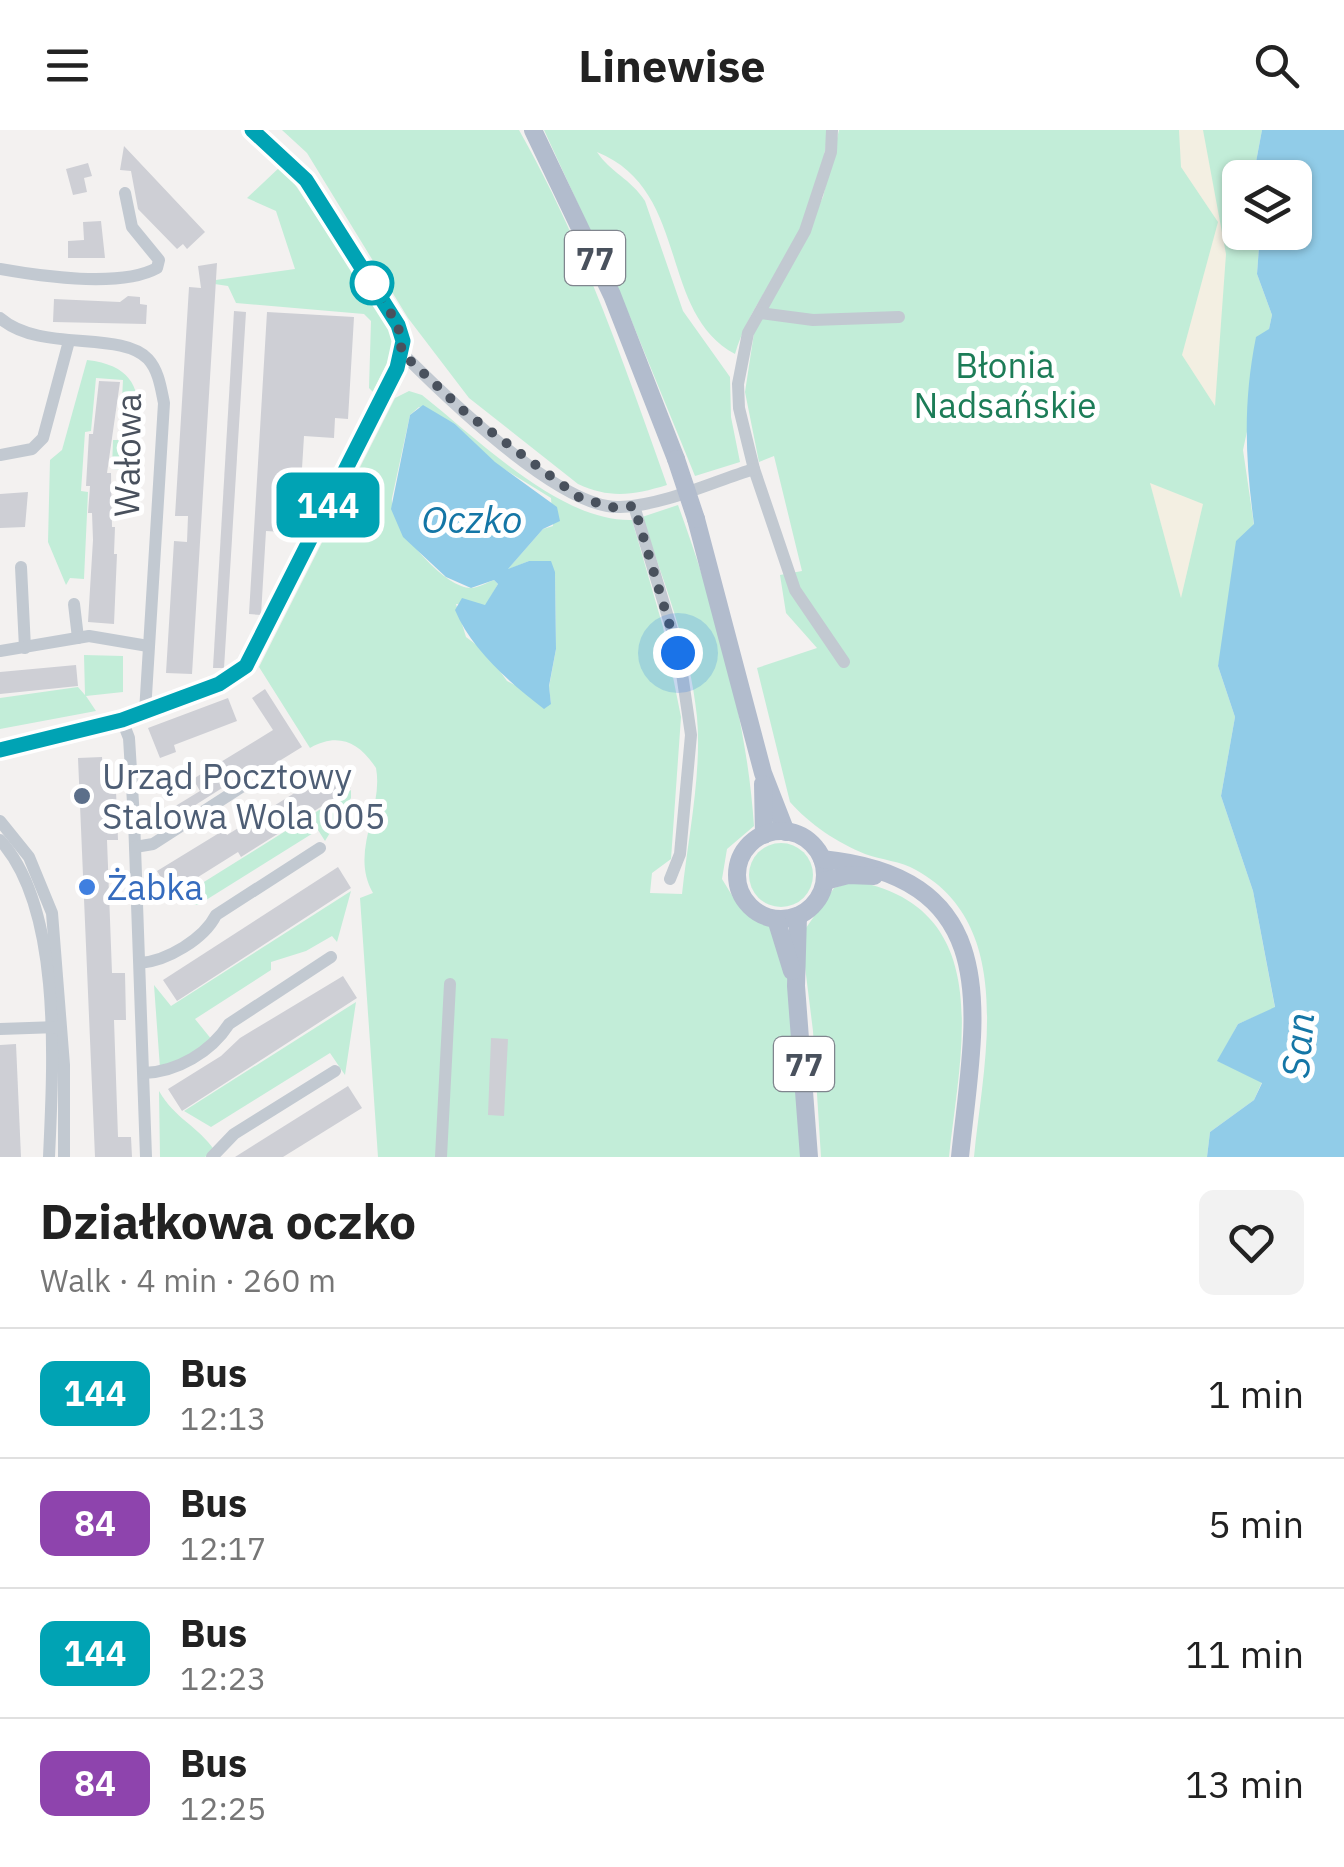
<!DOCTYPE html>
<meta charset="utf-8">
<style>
:root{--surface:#fff;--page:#f2f2f2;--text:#222;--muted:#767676;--line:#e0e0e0}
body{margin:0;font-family:"IBM Plex Sans",sans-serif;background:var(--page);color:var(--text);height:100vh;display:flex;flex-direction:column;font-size:38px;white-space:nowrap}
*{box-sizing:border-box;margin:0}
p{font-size:32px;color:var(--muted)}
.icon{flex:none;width:55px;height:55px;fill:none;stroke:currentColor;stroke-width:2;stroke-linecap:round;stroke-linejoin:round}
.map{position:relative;height:1027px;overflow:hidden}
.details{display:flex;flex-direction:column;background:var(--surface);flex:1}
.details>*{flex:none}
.badge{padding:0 20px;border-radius:15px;font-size:35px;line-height:65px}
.controls{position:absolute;left:1222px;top:30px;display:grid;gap:20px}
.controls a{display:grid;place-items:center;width:90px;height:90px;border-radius:15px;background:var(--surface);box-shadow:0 2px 8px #0004;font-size:50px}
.you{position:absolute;width:50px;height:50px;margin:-25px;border:8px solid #fff;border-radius:50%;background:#1a73e8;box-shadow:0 0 0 15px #1a73e833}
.map>.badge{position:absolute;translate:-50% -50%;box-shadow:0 0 0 5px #fff}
.round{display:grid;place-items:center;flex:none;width:105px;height:105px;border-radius:15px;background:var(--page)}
.overview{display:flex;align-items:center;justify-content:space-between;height:170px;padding:0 40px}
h1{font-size:48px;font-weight:700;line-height:75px}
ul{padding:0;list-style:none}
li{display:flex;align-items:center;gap:30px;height:130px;padding:0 40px;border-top:2px solid var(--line)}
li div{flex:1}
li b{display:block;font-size:38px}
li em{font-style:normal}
li .badge{min-width:110px;font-weight:700;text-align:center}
header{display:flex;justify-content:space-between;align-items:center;height:130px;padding:0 40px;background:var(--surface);font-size:45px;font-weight:700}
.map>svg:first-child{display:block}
.green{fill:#c2edd8;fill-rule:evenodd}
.sand{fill:#f3efe2}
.water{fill:#91cce8}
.building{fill:#cecfd5}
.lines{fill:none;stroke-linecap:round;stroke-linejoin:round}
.minor{stroke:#c2c9d1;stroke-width:12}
.major{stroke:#b2bccd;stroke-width:18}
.major-bridge{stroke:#b2bccd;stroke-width:18}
.line-casing{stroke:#fff;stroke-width:22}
.line{stroke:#00a3b4;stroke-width:15}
.walk{stroke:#49515d;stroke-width:10;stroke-dasharray:0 18}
.stop-dot{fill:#fff;stroke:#00a3b4;stroke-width:5}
.service-dot{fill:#5c6f8a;stroke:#fff;stroke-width:4}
.shop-dot{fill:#3f7fe0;stroke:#fff;stroke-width:4}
.labels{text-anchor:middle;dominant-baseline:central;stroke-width:10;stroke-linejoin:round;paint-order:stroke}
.shield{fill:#fff;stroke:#80858e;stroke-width:2.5}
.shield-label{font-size:32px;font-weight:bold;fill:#49515d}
.park-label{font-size:35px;fill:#1c7c57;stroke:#fff}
.street-label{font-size:35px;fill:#49515d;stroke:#fff}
.service-label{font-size:35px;fill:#4e5e75;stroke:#fff;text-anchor:start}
.shop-label{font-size:35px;fill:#366cbe;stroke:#fff;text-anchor:start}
.water-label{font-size:38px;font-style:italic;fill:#1476a6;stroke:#fff}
</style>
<header><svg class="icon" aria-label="menu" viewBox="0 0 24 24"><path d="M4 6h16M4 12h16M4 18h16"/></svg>Linewise<svg class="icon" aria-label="search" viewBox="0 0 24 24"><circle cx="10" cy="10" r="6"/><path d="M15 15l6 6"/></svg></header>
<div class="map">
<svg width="1344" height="1027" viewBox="0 0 1344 1027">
<rect width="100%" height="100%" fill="#f3f1f0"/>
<g class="green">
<path d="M282 0H519C583 113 624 234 667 355 634 365 610 369 578 354L469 268 408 188 307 23Z"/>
<path d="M544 0H828C824 36 812 81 794 113 774 151 747 182 735 224 657 182 691 60 597 22 610 42 631 49 645 71L683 181 730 247 731 287 740 332 695 346 630 187Z"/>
<path d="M839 0H1262L1256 32 1258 47 1240 48V102L1260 103 1257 144 1272 185 1243 320 1254 395 1218 536 1235 587 1221 666 1253 761 1275 878 1238 894 1218 931 1262 952 1254 970 1210 1002 1207 1027H974C983 933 1018 796 916 740 901 731 881 730 865 724 838 713 809 694 790 672L757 538 817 518 786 483 780 445 802 441 774 326 759 332 745 262 754 203 823 67Z"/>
<polygon points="282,35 392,200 391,225 373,262 369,258 371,191 364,184 236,173 228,156 201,152 295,139 276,81 247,68"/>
<path d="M87 230C156 238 137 289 134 341L112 339 113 310H120L123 250 96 248 91 301 85 302 81 361 88 362 84 449 70 448 66 455 48 412 50 330 62 320Z"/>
<path d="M409 261 422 265C479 310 560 392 632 390L663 497 681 587 671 729 652 743 650 763 682 764C688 707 702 644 697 587 690 517 664 453 642 387L678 375C715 476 747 590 754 696L727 719 722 749 733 767 743 768 770 788 787 825 804 1027H378L360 768 373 763C349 721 384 680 376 638 359 612 338 602 310 618L259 537 395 268ZM419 277 455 294 496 334 551 368 553 396 543 399 507 440 529 431 555 442 556 519 549 557 551 574 507 551 486 522 466 507 456 474 486 475 498 454 494 450C488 452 478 458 471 458 443 458 389 394 392 368L410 285Z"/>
<polygon points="84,525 123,526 123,562 86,566 96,581 0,599 0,568 78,557 85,565"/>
<polygon points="351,660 351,668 325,711 318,700 198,775 175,770"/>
<circle cx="781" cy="745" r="32"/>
<path d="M855 751C998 778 960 921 949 1027H821L813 901 801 805 834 758Z"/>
<polygon points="351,761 337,812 332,806 306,821 271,832 271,840 195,889 212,910 165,939 160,938 154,855 171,876"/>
<polygon points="356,872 345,945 330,923 211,997 184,981"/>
<path d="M159 961C175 989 197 995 215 1021L205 1027H160Z"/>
</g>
<g class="sand">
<polygon points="1179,0 1203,0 1226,124 1215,276 1182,225 1218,92 1181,37"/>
<polygon points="1150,353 1203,374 1181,468"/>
</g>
<g class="water">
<path d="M1262 0H1344V1027H1207L1210 1002 1254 970 1262 953 1217 931 1238 894 1275 877 1253 761 1221 666 1235 587 1218 536 1236 411 1254 394C1245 328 1243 272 1256 207L1269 199 1272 185 1257 144 1260 103 1295 102V48L1258 47 1256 32Z"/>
<path d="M423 275 455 294 495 332 557 377 560 391 543 399 508 439 529 431H551L555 442 556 519 549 556 551 574 544 579C510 553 471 519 455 480L462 468 485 475 498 454 494 450 471 458 446 447 403 407 391 379 410 285Z"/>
</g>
<g class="building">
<polygon points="124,16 205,102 187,119 183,114 177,119 138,79 131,41 120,40"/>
<polygon points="88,33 92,46 84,48 87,62 73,65 66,39"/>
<polygon points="101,91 105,128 68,128 68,111 84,110 83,92"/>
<polygon points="217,133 192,544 166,543 174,411 187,412 188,386 175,386 189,157 201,158 198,136"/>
<polygon points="128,166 140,167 140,174 147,175 146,194 53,192 54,169 120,172"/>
<polygon points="234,181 246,182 224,538 213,538"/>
<polygon points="267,182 354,187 348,289 335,288 334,308 304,306 298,403 266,401 261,485 249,484"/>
<polygon points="99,251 120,252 107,343 111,343 112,397 115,397 114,424 117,424 114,494 88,492 93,410 92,383 88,383 90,356 86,356 89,304 93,304"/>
<polygon points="28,362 25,397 0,398 0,364"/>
<polygon points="76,535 78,556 0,564 0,542"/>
<polygon points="265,559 302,617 255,646 241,646 164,695 159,686 200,661 193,649 273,600 252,568"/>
<polygon points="228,568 237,591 174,615 176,622 160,628 148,598"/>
<polygon points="102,627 104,661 116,661 118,710 107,710 112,843 125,843 126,890 114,890 118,1007 131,1007 132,1027 95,1027 78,628"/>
<polygon points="338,636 351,658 241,727 238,722 171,764 157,741 224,700 227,705"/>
<polygon points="338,737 351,758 177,871 163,850"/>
<polygon points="343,846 357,868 182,981 168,959 221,926 240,908"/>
<polygon points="491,908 508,909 504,986 488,985"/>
<polygon points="16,914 21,1027 0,1027 0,915"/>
<polygon points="348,956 362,978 283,1027 235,1027"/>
</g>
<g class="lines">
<g class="minor">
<polyline points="832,0 831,22 805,101 748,203 738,254 739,278 754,339 795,460 844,532"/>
<path d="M0 139C39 146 121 158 157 138L159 130 132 97 125 63"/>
<polyline points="760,183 813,190 899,187"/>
<path d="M0 188C40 223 121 200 148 229 159 241 161 259 164 273L145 582"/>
<path d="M402 223C444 265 561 380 620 377 665 375 712 352 754 339"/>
<polyline points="0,325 32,319 43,308 69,211"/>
<polyline points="634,376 679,523 691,605 680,724 670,749"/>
<polyline points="21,437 25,518"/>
<polyline points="74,474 78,508"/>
<polyline points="0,521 89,506 148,516"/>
<polyline points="122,590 129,608 134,689 146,1027"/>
<polyline points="0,620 122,590 219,554 246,536 397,238 403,211 398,195 306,50 252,0"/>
<polyline points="0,691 29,727 52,783 64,935 64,1027"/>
<path d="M0 710C63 779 53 937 49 1027"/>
<polyline points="135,717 153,714 246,654"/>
<path d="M140 833C167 831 204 809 216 785L320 718"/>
<polyline points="0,899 58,897"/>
<path d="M144 943C177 942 211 922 229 894L331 827"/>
<polyline points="212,1027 234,1004 335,941"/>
<polyline points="441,1027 450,854"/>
</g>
<g class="major">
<polyline points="533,0 612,165 676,329"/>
<polyline points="696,389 763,643 786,702"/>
<polyline points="763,654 764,705"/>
<circle cx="781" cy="745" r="44"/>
<path d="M822 729C1011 748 974 890 960 1027"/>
<polyline points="825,751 848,745 874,746"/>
<polyline points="798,786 796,856 809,1027"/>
<polyline points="776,789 792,841"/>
</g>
<polyline class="major-bridge" points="676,329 696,389"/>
</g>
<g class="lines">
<defs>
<polyline id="line" points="0,620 122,590 219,554 246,536 397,238 403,211 398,195 306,50 252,0"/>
</defs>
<use href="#line" class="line-casing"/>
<use href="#line" class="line"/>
<polyline class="walk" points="372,153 398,195 402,223 466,283 580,368 616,378 634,376 678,523"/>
</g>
<circle class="stop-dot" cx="372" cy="153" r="20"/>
<circle class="service-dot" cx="82" cy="666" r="10"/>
<circle class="shop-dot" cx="87" cy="757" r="10"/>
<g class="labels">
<g class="shield">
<rect x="565" y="101" width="60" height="54" rx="8"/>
<rect x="774" y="907" width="60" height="54" rx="8"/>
</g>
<g class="shield-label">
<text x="595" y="128">77</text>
<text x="804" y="934">77</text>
</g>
<g class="park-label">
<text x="1005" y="235">Błonia<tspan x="1005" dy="40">Nadsańskie</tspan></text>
</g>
<g class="street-label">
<text transform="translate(127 325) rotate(-89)">Wałowa</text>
</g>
<g class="service-label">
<text x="102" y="646">Urząd Pocztowy<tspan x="102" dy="40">Stalowa Wola 005</tspan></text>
</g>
<g class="shop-label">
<text x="107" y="757">Żabka</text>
</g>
<g class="water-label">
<text x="472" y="388">Oczko</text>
<text transform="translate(1297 915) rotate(-85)">San</text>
</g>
</g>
</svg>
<div class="controls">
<a><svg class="icon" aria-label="layers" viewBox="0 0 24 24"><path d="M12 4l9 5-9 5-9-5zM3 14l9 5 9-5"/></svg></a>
</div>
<div class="you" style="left:678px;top:523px"></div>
<b class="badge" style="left:328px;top:375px;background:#00a3b4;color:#fff">144</b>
</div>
<section class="details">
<div class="overview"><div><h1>Działkowa oczko</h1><p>Walk · 4 min · 260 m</p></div><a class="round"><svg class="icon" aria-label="heart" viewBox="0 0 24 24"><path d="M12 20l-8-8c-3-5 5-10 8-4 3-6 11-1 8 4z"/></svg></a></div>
<ul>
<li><span class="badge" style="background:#00a3b4;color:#fff">144</span><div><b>Bus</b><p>12:13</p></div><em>1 min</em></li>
<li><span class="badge" style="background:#8e44ad;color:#fff">84</span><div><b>Bus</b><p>12:17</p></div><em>5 min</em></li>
<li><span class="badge" style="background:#00a3b4;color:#fff">144</span><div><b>Bus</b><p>12:23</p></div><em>11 min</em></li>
<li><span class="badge" style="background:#8e44ad;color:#fff">84</span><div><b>Bus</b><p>12:25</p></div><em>13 min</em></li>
</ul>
</section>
